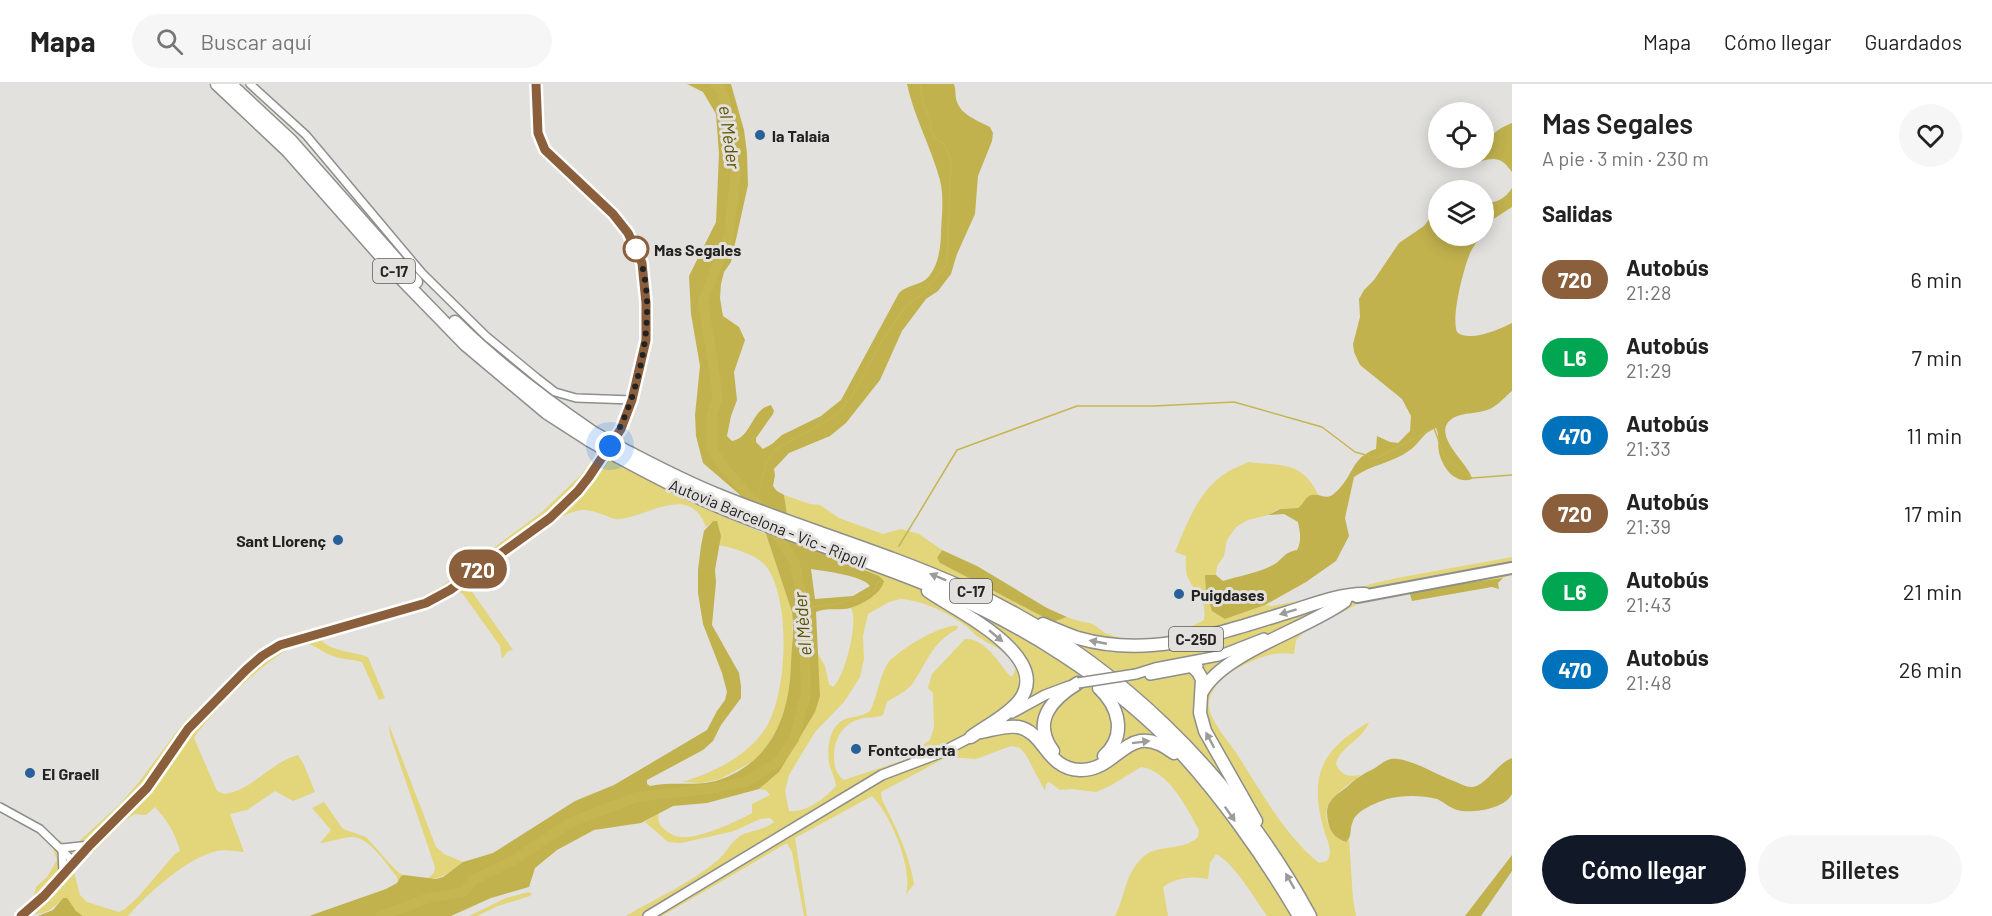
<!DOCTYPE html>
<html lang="es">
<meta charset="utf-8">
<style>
:root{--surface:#fff;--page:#f6f6f6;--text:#222;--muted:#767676;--line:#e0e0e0;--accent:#111827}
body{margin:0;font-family:Barlow,sans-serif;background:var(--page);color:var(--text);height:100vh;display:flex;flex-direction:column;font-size:22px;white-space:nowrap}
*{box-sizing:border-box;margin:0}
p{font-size:20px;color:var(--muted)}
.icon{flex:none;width:33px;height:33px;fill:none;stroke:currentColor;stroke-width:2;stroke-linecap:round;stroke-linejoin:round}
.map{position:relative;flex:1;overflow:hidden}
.side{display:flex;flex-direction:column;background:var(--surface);width:480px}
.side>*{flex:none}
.badge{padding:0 12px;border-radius:20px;font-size:21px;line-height:39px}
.controls{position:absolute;left:1428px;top:18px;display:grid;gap:12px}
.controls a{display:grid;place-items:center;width:66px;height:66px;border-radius:50%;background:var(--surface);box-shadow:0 3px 15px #0003;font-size:30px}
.you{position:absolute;width:30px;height:30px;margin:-15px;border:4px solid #fff;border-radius:50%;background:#1a73e8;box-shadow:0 0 0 9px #1a73e833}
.map>.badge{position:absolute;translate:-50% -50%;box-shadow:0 0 0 3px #fff}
h2{padding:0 30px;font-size:22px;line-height:54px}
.round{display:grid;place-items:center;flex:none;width:63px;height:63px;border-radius:32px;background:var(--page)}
.overview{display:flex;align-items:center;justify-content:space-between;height:102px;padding:0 30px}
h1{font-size:28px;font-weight:600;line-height:45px}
.cta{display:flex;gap:12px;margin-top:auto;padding:12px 30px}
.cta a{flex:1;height:69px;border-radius:36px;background:var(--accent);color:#fff;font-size:24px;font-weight:600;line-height:69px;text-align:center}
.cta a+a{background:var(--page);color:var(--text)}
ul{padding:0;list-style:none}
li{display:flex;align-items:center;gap:18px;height:78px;padding:0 30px}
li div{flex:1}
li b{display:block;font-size:22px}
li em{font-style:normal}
li .badge{min-width:66px;font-weight:700;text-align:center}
header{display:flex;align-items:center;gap:36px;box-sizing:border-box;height:84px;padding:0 30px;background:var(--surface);border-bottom:2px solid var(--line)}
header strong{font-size:28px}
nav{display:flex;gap:33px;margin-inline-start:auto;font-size:21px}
.search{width:420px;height:54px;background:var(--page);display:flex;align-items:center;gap:15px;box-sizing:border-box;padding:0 21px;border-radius:33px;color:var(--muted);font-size:22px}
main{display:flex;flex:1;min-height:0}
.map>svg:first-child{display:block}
.green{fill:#e2d57a;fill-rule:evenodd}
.forest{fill:#c1b24e;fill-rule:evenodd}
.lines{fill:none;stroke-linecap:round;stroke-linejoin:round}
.stream{stroke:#c5b652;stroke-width:1.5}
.river{stroke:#c5b652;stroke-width:10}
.street-casing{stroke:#8e8e8b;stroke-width:10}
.secondary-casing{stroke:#8e8e8b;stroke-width:12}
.primary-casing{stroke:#8e8e8b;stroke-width:14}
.highway-casing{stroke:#8e8e8b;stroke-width:15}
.street{stroke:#fff;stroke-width:7}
.secondary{stroke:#fff;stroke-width:9}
.primary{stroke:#fff;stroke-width:10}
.highway{stroke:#fff;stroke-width:12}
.secondary-bridge-casing{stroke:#8e8e8b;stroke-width:12;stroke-linecap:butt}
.highway-bridge-casing{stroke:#8e8e8b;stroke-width:15;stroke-linecap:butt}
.secondary-bridge{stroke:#fff;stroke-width:9}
.highway-bridge{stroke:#fff;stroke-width:12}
.oneway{fill:#9c9c9b}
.line-casing{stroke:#fff;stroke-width:14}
.line{stroke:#8b5e3c;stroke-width:9}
.walk{stroke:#222221;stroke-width:6;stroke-dasharray:0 10.8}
.poi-dot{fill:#286199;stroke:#e2e1de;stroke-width:2}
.stop-dot{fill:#fff;stroke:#8b5e3c;stroke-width:3}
.labels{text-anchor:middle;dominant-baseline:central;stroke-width:6;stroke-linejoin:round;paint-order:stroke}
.shield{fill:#e2e1de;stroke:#5c5b5a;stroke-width:1.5}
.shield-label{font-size:15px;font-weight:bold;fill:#222221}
.poi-label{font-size:16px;font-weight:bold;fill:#222221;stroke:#e2e1de;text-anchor:start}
.stop-label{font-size:16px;font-weight:bold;fill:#222221;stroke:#e2e1de;text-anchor:start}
.street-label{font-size:16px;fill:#222221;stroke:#e2e1de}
.water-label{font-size:18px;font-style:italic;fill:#5e5402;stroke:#e2e1de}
</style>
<header>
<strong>Mapa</strong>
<div class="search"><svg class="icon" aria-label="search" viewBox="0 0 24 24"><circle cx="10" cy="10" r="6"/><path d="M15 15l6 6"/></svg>Buscar aquí</div>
<nav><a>Mapa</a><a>Cómo llegar</a><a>Guardados</a></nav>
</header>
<main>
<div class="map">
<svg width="1512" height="832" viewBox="0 0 1512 832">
<rect width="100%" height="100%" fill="#e2e1de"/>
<g class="green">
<path d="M597 368 689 417 766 450 792 528V592L786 622 777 646 765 665 752 678 720 695 702 699 682 698C712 689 744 674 763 648 788 616 792 513 765 481 755 470 733 464 719 461V444L713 437 706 443C690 399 649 432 620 435 616 436 611 434 607 432 587 425 583 423 563 432L471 499 470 503 473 509 513 566 508 567 502 575 500 562 463 510 457 507C412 532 368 540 320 555 332 568 351 567 368 573L385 614 379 616 362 578C352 575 341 576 330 571 323 568 314 560 305 560 279 560 208 631 194 654L217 707 225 710C253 706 271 678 298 671L304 681 315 708 293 717 275 707 247 726 230 730 244 768C235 767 225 765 216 767 187 774 147 810 128 832H83L76 827 67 815 63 814C48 830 42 832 19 828L33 815 36 803 47 793 57 776 52 762 59 756 64 759 76 760 120 720 139 698 184 638 259 568 273 558 422 513 442 502 542 428 581 391ZM155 723C167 735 176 751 180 767L174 771 138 813 125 825 119 828 87 818 80 811 74 788 125 736 135 730 146 731Z"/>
<path d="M1248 378C1284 382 1302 377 1319 412H1310L1298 424 1278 425 1268 431 1248 436 1236 443 1227 456 1224 472 1217 482 1216 491H1206L1225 535 1265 521 1272 522 1353 506 1371 500 1397 494 1512 473V491L1503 494 1377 512 1356 521 1305 547 1296 556 1294 570C1272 567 1257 574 1238 584 1225 591 1207 606 1209 623 1211 638 1229 658 1237 670 1262 709 1283 749 1319 779L1327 777C1334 767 1327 757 1324 746 1309 693 1320 666 1369 638 1363 656 1341 661 1336 680 1341 692 1350 693 1361 691 1353 697 1333 711 1329 719 1321 734 1332 753 1345 758L1349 755 1353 815 1356 832H1267C1255 815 1234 779 1216 770L1210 779 1208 795C1190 792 1178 793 1163 803L1168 832H1115C1126 811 1124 790 1144 772 1159 760 1184 767 1198 753L1199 746C1187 724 1168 686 1141 683L1110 702 1096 708 1071 705 1060 706 1049 698 1046 700 1045 707 1026 671 1020 664 1011 662 976 675 947 673 881 708C881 718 887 724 891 734 901 754 911 779 914 800L906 810C913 784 891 731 872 712L795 754 807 832H804L792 768 787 759 662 832H626C656 814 691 799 718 776 726 769 730 759 740 752 750 746 761 748 774 738L770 734 760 735 734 747 681 759 668 758 645 738 659 729C657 736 659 740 664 745 669 749 675 753 681 753 699 755 736 738 752 729V720L770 711 766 706 759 705 779 688 820 612 817 568 825 582 829 600 833 603C845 593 859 537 851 524L875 511 868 487 800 460 787 430 784 411 810 420 820 421 839 434 883 450 901 445 919 450 942 466 937 474 940 479 1053 538 1067 533C1075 536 1081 538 1089 539 1095 540 1100 546 1105 549 1139 563 1174 553 1204 536 1207 511 1194 511 1187 491 1185 485 1186 478 1186 472L1175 468C1187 439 1199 406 1226 389 1233 384 1241 382 1248 378ZM900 515C922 516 949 529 966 542 971 546 975 551 980 554 992 562 1025 575 1012 593L1009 591C999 578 983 553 965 555L932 590 928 604 933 609 934 643 930 656 913 668V673L844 696C835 689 834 681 834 671 835 652 844 638 864 634 871 633 876 634 883 631L887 618C896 612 906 608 913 599 929 575 931 560 957 545L958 542C944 538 892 569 886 582 879 596 877 613 870 627 862 633 852 632 843 636 829 644 827 664 829 679 831 687 835 693 836 702 825 714 807 729 789 727L785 707 789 691 815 648 844 618 860 593 864 575 863 552 868 530 889 518Z"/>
<path d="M389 641 436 763 444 770 463 778C451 786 443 796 427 795L434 789 435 783 390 651Z"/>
<path d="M324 718 343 745 366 753 391 781 399 789 404 791 401 792 398 798 397 793C387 781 370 754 353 753 342 753 331 758 320 759L331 746 312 724Z"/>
<polygon points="529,808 532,810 530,812 498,822 477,832 469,832 506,814"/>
</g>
<g class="forest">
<path d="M687 0H731L744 46 747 69 748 101 731 178 724 188 721 200 720 214 723 232 739 243 745 256 734 288 737 316 731 332 727 352 732 357C752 354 751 325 771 321L774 327 773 330 756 354V358L763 365 772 360 782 351 821 332 841 316 899 209C908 200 922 202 930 191 939 179 941 161 941 147 942 130 944 113 940 96 931 63 914 33 907 0H954C956 5 955 10 956 15 960 31 977 36 990 43L993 49 992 57 978 92 975 130 957 170 951 190 938 207 926 215 902 247 880 296 846 339 830 352 789 369 774 385 775 391 773 402 777 407 784 411 787 430 800 460 879 492 884 497C881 510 863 520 850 524 839 527 827 523 816 528L820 612 815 628 779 688 759 705 707 719 673 722 641 739 594 746 557 766 535 784 529 803 491 814 451 832H309L386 805 397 799 401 792 404 791 436 795 443 793 463 778 493 769 575 717 614 701 707 646 717 627 725 616 727 608 722 589 703 540 698 509V486L701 462 704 447 713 437H717L721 452 715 486 716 498 712 541 739 589 741 602V614L721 641 713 657 703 666 647 696V700L650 702C673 697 697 703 719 696 772 678 790 630 791 579 792 561 794 545 792 528L766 450 739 410 703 379 696 352 695 331 700 282 691 230 689 192 716 138 719 70 716 30 703 8ZM811 485C824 487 864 492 870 502L853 512 815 515Z"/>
<path d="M1512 39V88C1500 71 1494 74 1476 78L1474 74H1484C1484 54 1495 46 1512 39Z"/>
<path d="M1512 104V123L1492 136 1484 148V119C1496 119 1505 115 1512 104Z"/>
<path d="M1438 126V152H1481C1477 158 1471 165 1469 172 1463 187 1451 234 1457 248 1469 259 1500 245 1512 239V307C1505 313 1498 321 1490 325 1478 330 1464 328 1453 334 1428 350 1471 381 1472 395 1455 401 1442 383 1439 368 1437 359 1440 352 1436 344 1424 347 1420 359 1410 366 1393 379 1370 381 1354 393L1345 434 1349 452 1336 477 1306 498 1265 521 1225 535 1212 527 1206 508 1205 491H1216L1223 497C1239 492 1258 489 1273 481 1284 475 1282 469 1297 466 1302 457 1300 448 1298 438L1284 430 1268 431 1280 425 1298 424C1304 420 1305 412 1312 411 1323 409 1326 419 1338 406 1354 390 1352 373 1376 365L1377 352 1390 358 1398 359 1410 347 1411 332 1402 315 1360 281 1354 268 1353 260 1360 233 1359 215 1364 206 1374 196 1399 159 1424 142 1433 130Z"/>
<polygon points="942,466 977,482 1047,524 1067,533 1053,538 940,479 937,474"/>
<polygon points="1503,494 1498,499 1499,505 1492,503 1412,517 1409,507"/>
<path d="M1512 674C1512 682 1512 704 1512 710 1505 725 1471 730 1457 726 1450 724 1444 718 1437 715 1422 711 1402 711 1387 715 1376 719 1357 726 1353 737 1349 745 1353 752 1346 758 1332 753 1328 744 1327 729 1327 715 1338 710 1348 702 1356 694 1365 689 1375 684 1380 681 1385 676 1391 675 1405 672 1436 690 1451 696 1458 698 1464 703 1472 703 1486 702 1496 680 1512 674Z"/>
<polygon points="1512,771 1512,787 1481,832 1465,832"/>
<polygon points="63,814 67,814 76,827 83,832 38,832 53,826"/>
</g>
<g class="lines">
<g class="stream">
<polyline points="756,419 766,379 776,365 830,335 841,326 854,309 881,258 906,222 922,210 947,180 951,76 944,60 934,53 931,46 931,37 924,22 920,0"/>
<polyline points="899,462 957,366 1077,322 1154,322 1234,318 1322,343 1355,368 1377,374 1434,344 1445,374 1472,394 1512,391"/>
<polyline points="803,524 836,520 872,509 879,497"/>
</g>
<polyline class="river" points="381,832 429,814 463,808 473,796 514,776 571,738 637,713 709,705 746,698 778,678 794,655 806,611 803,522 795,479 756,419 725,385 712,366 712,330 717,315 716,299 703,217 729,151 736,86 725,45 726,21 722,6 715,0"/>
<defs>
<g id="street">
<polyline points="250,0 306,51 422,189 486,252 537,294 555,308 576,314 632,316"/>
<polyline points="0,723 40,745 74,778"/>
<polyline points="62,764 90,761"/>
<polyline points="62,764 63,790"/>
</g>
<g id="secondary">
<polyline points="1136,590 1155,584 1218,572 1264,554"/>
<polyline points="1150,591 1198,582"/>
<polyline points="1012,629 1045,611 1069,602"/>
<polyline points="21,832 43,812 90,761 147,704 188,645 246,586 262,572 280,561 426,519 450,505 550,434 578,407 600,379 621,345 632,316 646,256 646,219 642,179 628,149 613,130 545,67 538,49 536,0"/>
<polyline points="648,832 882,691 940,669 977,650"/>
</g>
<polyline id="primary" points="1357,513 1512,484"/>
<g id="highway">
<polyline points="217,0 288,67 395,188 466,261 547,329 589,356"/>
<polyline points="230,0 291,57 416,198"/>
<path d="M455 238C497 280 544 315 592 348"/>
<path d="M624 366C655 382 685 398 718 411 799 444 884 468 964 504 1112 571 1233 690 1310 832"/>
<path d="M619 373C654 392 688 410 725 425 797 455 873 477 945 508 1023 541 1107 594 1167 654 1216 704 1264 772 1299 832"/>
<path d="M928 507C954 526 1055 572 1019 617 1007 632 986 642 971 653"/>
<path d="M1043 540C1055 545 1066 550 1078 554 1150 575 1220 549 1289 528 1311 521 1342 509 1365 510"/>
<polyline points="1193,583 1198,588 1202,595 1200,629 1205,647 1256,737"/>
<path d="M1099 604C1119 623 1127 651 1104 672"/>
<path d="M1202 608C1222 569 1309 544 1345 517"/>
<path d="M981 648C993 646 1006 641 1018 643 1045 648 1046 685 1080 686 1120 687 1127 633 1174 669"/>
<path d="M1053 667C1031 637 1052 615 1078 599"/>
</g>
</defs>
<use href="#street" class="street-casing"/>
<use href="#secondary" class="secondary-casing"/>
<use href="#primary" class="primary-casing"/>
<use href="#highway" class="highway-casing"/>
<use href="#street" class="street"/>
<use href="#secondary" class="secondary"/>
<use href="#primary" class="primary"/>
<use href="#highway" class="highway"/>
<defs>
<polyline id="secondary-bridge" points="1078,599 1136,590"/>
<g id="highway-bridge">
<polyline points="592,348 624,366"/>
<polyline points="589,356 619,373"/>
</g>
</defs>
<use href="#secondary-bridge" class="secondary-bridge-casing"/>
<use href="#highway-bridge" class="highway-bridge-casing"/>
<use href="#secondary-bridge" class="secondary-bridge"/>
<use href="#highway-bridge" class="highway-bridge"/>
</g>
<defs><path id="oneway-solid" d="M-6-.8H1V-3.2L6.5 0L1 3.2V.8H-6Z" transform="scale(1.5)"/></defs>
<g class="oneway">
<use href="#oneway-solid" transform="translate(938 493) rotate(-158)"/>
<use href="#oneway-solid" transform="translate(1288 528) rotate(163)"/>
<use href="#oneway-solid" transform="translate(996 552) rotate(40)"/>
<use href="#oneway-solid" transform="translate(1098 558) rotate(-169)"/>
<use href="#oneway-solid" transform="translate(1210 656) rotate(-118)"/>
<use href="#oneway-solid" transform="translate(1141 658) rotate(-7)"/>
<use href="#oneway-solid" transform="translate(1230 730) rotate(55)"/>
<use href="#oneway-solid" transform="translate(1290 797) rotate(-120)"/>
</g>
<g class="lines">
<defs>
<polyline id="line" points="21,832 44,812 90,761 147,704 188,645 246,586 262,572 280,561 426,519 450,506 550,434 578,407 589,393 621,345 632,316 646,256 646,219 642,179 628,149 613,130 545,66 538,49 536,0"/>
</defs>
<use href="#line" class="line-casing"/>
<use href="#line" class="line"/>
<path class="walk" d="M610 362C640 313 661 219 636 165"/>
</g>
<g class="poi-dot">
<circle cx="760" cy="51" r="6"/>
<circle cx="338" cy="456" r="6"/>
<circle cx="1179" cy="510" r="6"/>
<circle cx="856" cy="665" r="6"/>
<circle cx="30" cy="689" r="6"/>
</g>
<circle class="stop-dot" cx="636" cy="165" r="12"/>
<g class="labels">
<g class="shield">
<rect x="373" y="175" width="42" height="24" rx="4.5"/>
<rect x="950" y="495" width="42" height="24" rx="4.5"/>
<rect x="1169" y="543" width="54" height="24" rx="4.5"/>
</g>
<g class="shield-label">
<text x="394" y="187">C-17</text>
<text x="971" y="507">C-17</text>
<text x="1196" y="555">C-25D</text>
</g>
<g class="poi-label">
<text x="772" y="51">la Talaia</text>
<text x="326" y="456" text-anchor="end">Sant Llorenç</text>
<text x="1191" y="510">Puigdases</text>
<text x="868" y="665">Fontcoberta</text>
<text x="42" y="689">El Graell</text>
</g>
<g class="stop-label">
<text x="654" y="165">Mas Segales</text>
</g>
<g class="street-label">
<text transform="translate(768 439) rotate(22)">Autovia Barcelona - Vic - Ripoll</text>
</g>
<g class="water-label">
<text transform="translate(730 53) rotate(82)">el Mèder</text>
<text transform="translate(802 540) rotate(-95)">el Mèder</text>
</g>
</g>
</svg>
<div class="controls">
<a><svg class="icon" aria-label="locate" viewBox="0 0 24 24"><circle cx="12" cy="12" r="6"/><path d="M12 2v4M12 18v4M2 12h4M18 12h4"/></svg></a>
<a><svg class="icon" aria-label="layers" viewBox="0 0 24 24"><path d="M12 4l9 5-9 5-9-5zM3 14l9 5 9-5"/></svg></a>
</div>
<div class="you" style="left:610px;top:362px"></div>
<b class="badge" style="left:478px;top:485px;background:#8b5e3c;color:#fff">720</b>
</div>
<section class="side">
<div class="overview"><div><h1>Mas Segales</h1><p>A pie · 3 min · 230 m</p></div><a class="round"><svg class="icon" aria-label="heart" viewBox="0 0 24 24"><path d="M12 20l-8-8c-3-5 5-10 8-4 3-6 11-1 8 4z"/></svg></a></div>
<h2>Salidas</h2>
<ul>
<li><span class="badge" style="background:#8b5e3c;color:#fff">720</span><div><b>Autobús</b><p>21:28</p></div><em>6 min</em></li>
<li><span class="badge" style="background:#00a651;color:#fff">L6</span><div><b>Autobús</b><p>21:29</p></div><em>7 min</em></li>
<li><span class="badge" style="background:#0072bc;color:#fff">470</span><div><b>Autobús</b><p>21:33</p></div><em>11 min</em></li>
<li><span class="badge" style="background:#8b5e3c;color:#fff">720</span><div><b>Autobús</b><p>21:39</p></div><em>17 min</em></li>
<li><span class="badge" style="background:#00a651;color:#fff">L6</span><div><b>Autobús</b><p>21:43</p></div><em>21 min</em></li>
<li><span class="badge" style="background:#0072bc;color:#fff">470</span><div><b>Autobús</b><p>21:48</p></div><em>26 min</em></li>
</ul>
<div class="cta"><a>Cómo llegar</a><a>Billetes</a></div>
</section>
</main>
